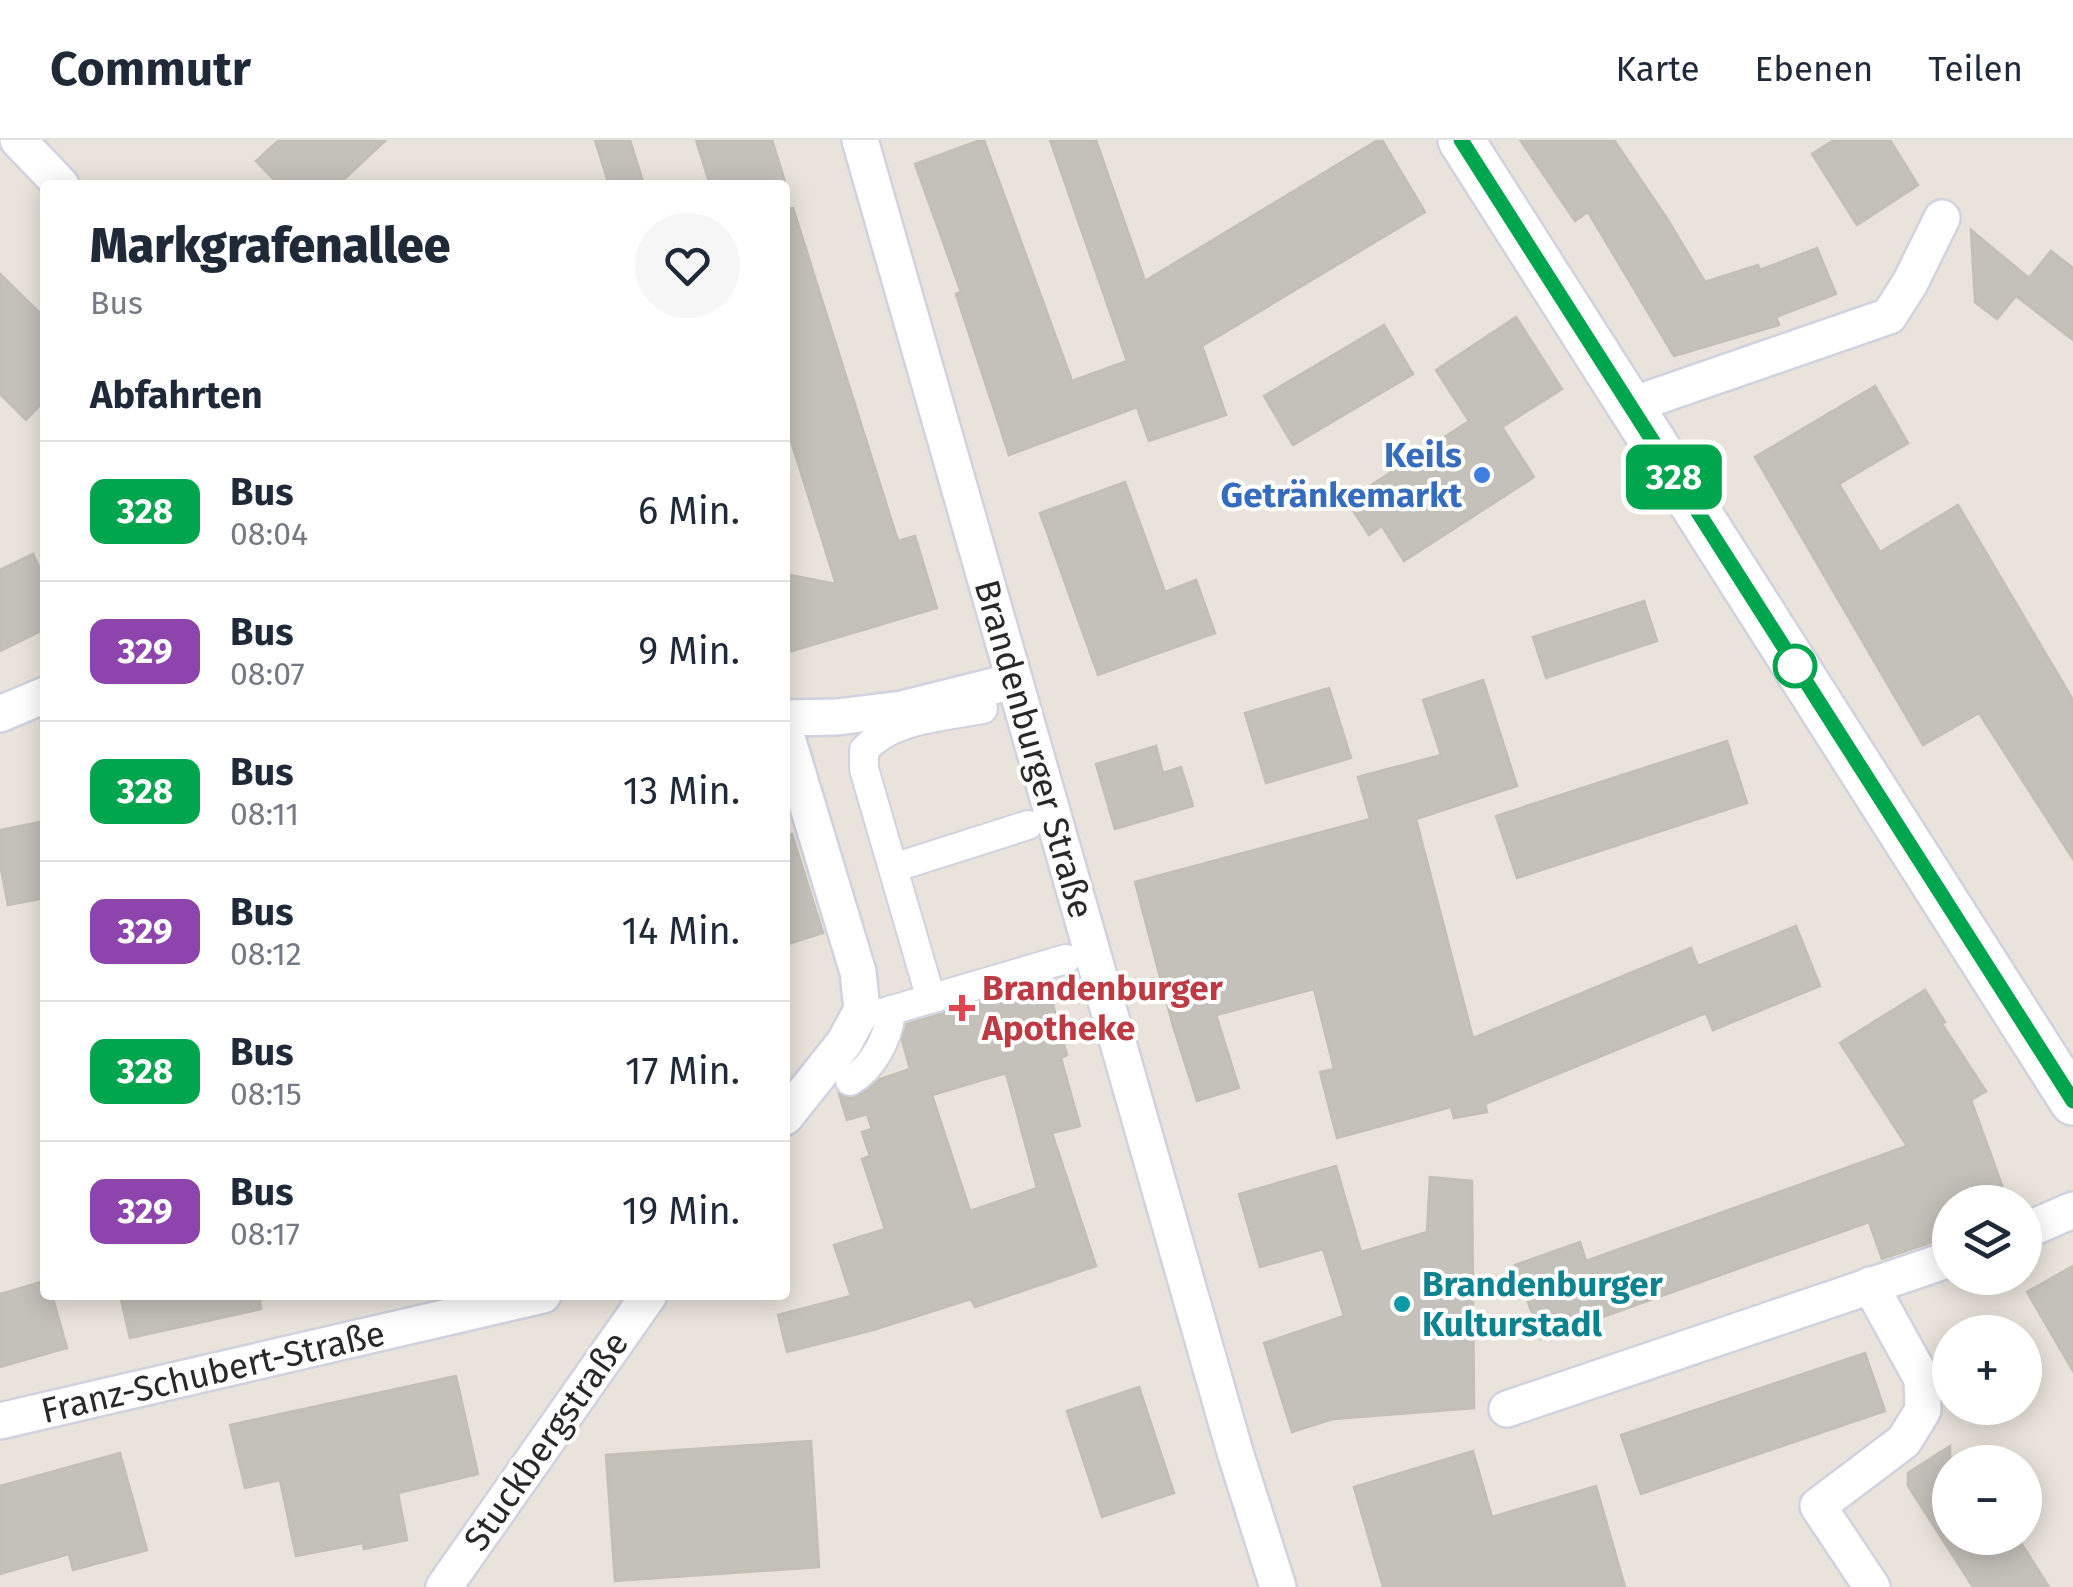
<!DOCTYPE html>
<html lang="de">
<meta charset="utf-8">
<style>
:root{--surface:#fff;--page:#f6f6f7;--text:#1f2937;--muted:#747a83;--line:#e0e1e3}
body{margin:0;font-family:"Fira Sans",sans-serif;background:var(--page);color:var(--text);height:100vh;display:flex;flex-direction:column;font-size:38px;white-space:nowrap}
*{box-sizing:border-box;margin:0}
p{font-size:32px;color:var(--muted)}
.icon{flex:none;width:55px;height:55px;fill:none;stroke:currentColor;stroke-width:2;stroke-linecap:round;stroke-linejoin:round}
.map{position:relative;flex:1;overflow:hidden}
.side{position:absolute;left:40px;top:40px;width:750px;height:1120px;display:flex;flex-direction:column;background:var(--surface);border-radius:10px;box-shadow:0 5px 25px #0003}
.side>*{flex:none}
.badge{padding:0 20px;border-radius:15px;font-size:35px;line-height:65px}
.tools{position:absolute;left:1932px;top:1045px;display:grid;gap:20px}
.tools a{display:grid;place-items:center;width:110px;height:110px;border-radius:50%;background:var(--surface);box-shadow:0 5px 25px #0003;font-size:50px}
.map>.badge{position:absolute;translate:-50% -50%;box-shadow:0 0 0 5px #fff}
h2{padding:0 50px;font-size:38px;line-height:90px}
.round{display:grid;place-items:center;flex:none;width:105px;height:105px;border-radius:52px;background:var(--page)}
.head{display:flex;align-items:center;justify-content:space-between;height:170px;padding:0 50px}
h1{font-size:48px;font-weight:800;line-height:75px}
ul{padding:0;list-style:none}
li{display:flex;align-items:center;gap:30px;height:140px;padding:0 50px;border-top:2px solid var(--line)}
li div{flex:1}
li b{display:block;font-size:38px}
li em{font-style:normal}
li .badge{min-width:110px;font-weight:700;text-align:center}
header{display:flex;align-items:center;gap:60px;box-sizing:border-box;height:140px;padding:0 50px;background:var(--surface);border-bottom:2px solid var(--line)}
header strong{font-size:48px}
nav{display:flex;gap:55px;margin-inline-start:auto;font-size:35px}
.map>svg:first-child{display:block}
.building{fill:#c4c0ba;stroke:#c3bfb5;stroke-width:2.5;fill-rule:evenodd}
.lines{fill:none;stroke-linecap:round;stroke-linejoin:round}
.pedestrian-casing{stroke:#d0d2df;stroke-width:32}
.minor-casing{stroke:#d0d2df;stroke-width:40}
.tertiary-casing{stroke:#d0d2df;stroke-width:50}
.pedestrian{stroke:#fff;stroke-width:28}
.minor{stroke:#fff;stroke-width:35}
.tertiary{stroke:#fff;stroke-width:45}
.line-casing{stroke:#fff;stroke-width:22}
.line{stroke:#00a64d;stroke-width:15}
.shop-dot{fill:#3f7fe0;stroke:#fff;stroke-width:4}
.stop-dot{fill:#fff;stroke:#00a64d;stroke-width:5}
.health-dot{fill:#e0444e;stroke:#fff;stroke-width:4}
.culture-dot{fill:#0f9aa8;stroke:#fff;stroke-width:4}
.labels{text-anchor:middle;dominant-baseline:central;stroke-width:8;stroke-linejoin:round;paint-order:stroke}
.shop-label{font-size:35px;font-weight:bold;fill:#366cbe;stroke:#fff;text-anchor:end}
.street-label{font-size:35px;fill:#282828;stroke:#fff}
.health-label{font-size:35px;font-weight:bold;fill:#be3a42;stroke:#fff;text-anchor:start}
.culture-label{font-size:35px;font-weight:bold;fill:#0d838f;stroke:#fff;text-anchor:start}
</style>
<header>
<strong>Commutr</strong>
<nav><a>Karte</a><a>Ebenen</a><a>Teilen</a></nav>
</header>
<div class="map">
<svg width="2073" height="1447" viewBox="0 0 2073 1447">
<rect width="100%" height="100%" fill="#e9e3db"/>
<g class="building">
<polygon points="279,0 386,0 338,45 279,45 256,21"/>
<polygon points="595,0 630,0 644,45 609,45"/>
<polygon points="696,0 772,0 786,45 710,45"/>
<polygon points="980,0 984,0 1072,241 1127,221 1050,0 1096,0 1145,141 1378,0 1382,0 1425,72 1202,206 1226,275 1149,301 1137,267 1009,315 956,154 961,152 915,24"/>
<polygon points="1520,0 1614,0 1668,80 1705,142 1758,125 1760,130 1817,108 1836,154 1776,177 1779,185 1674,216 1588,72 1575,81"/>
<polygon points="1834,0 1890,0 1918,45 1857,85 1812,14"/>
<polygon points="793,68 898,401 915,396 937,468 785,513 785,434 836,444 785,282 785,69"/>
<polygon points="1971,90 2029,138 2051,111 2073,128 2073,200 2016,156 1997,179 1975,162"/>
<polygon points="0,134 45,178 45,260 26,280 0,254"/>
<polygon points="1516,177 1562,249 1502,287 1534,337 1404,421 1382,386 1369,395 1347,361 1469,281 1436,230"/>
<polygon points="1384,185 1413,234 1293,305 1264,256"/>
<polygon points="1875,246 1908,303 1839,344 1880,412 1958,365 2073,560 2073,719 1979,573 1923,605 1755,317"/>
<polygon points="1125,342 1165,452 1196,440 1215,493 1098,535 1040,373"/>
<polygon points="33,414 45,439 45,489 0,511 0,430"/>
<polygon points="1644,461 1657,501 1546,538 1533,497"/>
<polygon points="1483,540 1517,646 1416,679 1473,898 1691,808 1698,826 1796,786 1820,846 1713,890 1706,873 1485,964 1487,972 1454,978 1451,967 1337,998 1320,932 1334,929 1314,849 1216,875 1239,948 1197,961 1173,886 1135,742 1370,679 1358,637 1441,615 1423,560"/>
<polygon points="1329,548 1351,618 1266,643 1245,573"/>
<polygon points="1727,601 1747,663 1517,738 1496,676"/>
<polygon points="1156,606 1163,633 1181,627 1193,666 1115,689 1096,624"/>
<polygon points="45,681 45,758 8,765 0,724 0,690"/>
<polygon points="792,694 823,793 785,805 785,695"/>
<path d="M1047 843 1067 915 1061 918 1080 986 1052 993 1096 1126 975 1167 971 1159 873 1190 787 1212 778 1175 851 1156 834 1105 885 1089 862 1019 870 1016 862 992 872 989 867 974 847 980 839 954 852 958 869 949 880 939 910 929 902 900 907 884ZM1006 933 1037 1048 970 1071 932 955Z"/>
<polygon points="1925,850 1945,882 1942,884 1986,951 1971,960 2008,1062 1950,1062 1950,1096 1882,1119 1869,1082 1541,1199 1515,1125 1580,1102 1586,1121 1907,1006 1840,903"/>
<polygon points="1336,1026 1361,1112 1427,1092 1430,1037 1472,1041 1474,1268 1333,1279 1292,1292 1264,1203 1344,1176 1323,1109 1260,1127 1239,1054"/>
<polygon points="2073,1126 2073,1231 2027,1152"/>
<polygon points="45,1141 45,1155 52,1155 67,1208 0,1227 0,1154"/>
<polygon points="120,1155 259,1155 261,1169 130,1198"/>
<polygon points="1865,1213 1885,1271 1641,1354 1621,1295"/>
<polygon points="456,1236 478,1334 398,1353 407,1400 364,1409 363,1403 296,1416 280,1340 245,1348 230,1285"/>
<polygon points="1139,1247 1174,1353 1102,1377 1067,1271"/>
<polygon points="811,1301 819,1427 615,1441 606,1315"/>
<polygon points="1950,1306 1950,1398 2018,1398 2049,1447 1973,1447 1908,1346 1908,1333"/>
<polygon points="1473,1311 1492,1377 1596,1346 1625,1447 1383,1447 1354,1347"/>
<polygon points="120,1313 147,1410 73,1430 69,1414 0,1434 0,1346"/>
</g>
<g class="lines">
<defs>
<g id="pedestrian">
<polyline points="893,728 1028,685"/>
<path d="M931 859 864 629V610C893 578 942 577 983 569"/>
<polyline points="882,873 1066,819"/>
<path d="M850 941C874 927 889 897 891 870"/>
</g>
<g id="minor">
<polyline points="18,0 61,45"/>
<polyline points="860,0 1235,1312 1278,1447"/>
<polyline points="1629,266 1889,176 1910,143 1942,78"/>
<polyline points="0,574 45,555"/>
<polyline points="785,578 837,577 902,569 1014,541"/>
<polyline points="785,591 858,832 862,870 844,903 785,977"/>
<polyline points="2025,1091 2073,1070"/>
<polyline points="1870,1145 1922,1239 1923,1270 1904,1301 1818,1366 1872,1447"/>
<polyline points="1507,1269 1950,1119"/>
<polyline points="0,1281 543,1155"/>
<polyline points="444,1447 649,1155"/>
</g>
<polyline id="tertiary" points="1461,0 2073,962"/>
</defs>
<use href="#pedestrian" class="pedestrian-casing"/>
<use href="#minor" class="minor-casing"/>
<use href="#tertiary" class="tertiary-casing"/>
<use href="#pedestrian" class="pedestrian"/>
<use href="#minor" class="minor"/>
<use href="#tertiary" class="tertiary"/>
</g>
<g class="lines">
<defs>
<polyline id="line" points="1461,0 2073,961"/>
</defs>
<use href="#line" class="line-casing"/>
<use href="#line" class="line"/>
</g>
<circle class="shop-dot" cx="1482" cy="335" r="10"/>
<circle class="stop-dot" cx="1795" cy="526" r="20"/>
<path class="health-dot" d="M957 853h10v10h10v10h-10v10h-10v-10h-10v-10h10z"/>
<circle class="culture-dot" cx="1402" cy="1164" r="10"/>
<g class="labels">
<g class="shop-label">
<text x="1462" y="315">Keils<tspan x="1462" dy="40">Getränkemarkt</tspan></text>
</g>
<g class="street-label">
<text transform="translate(1034 609) rotate(74)">Brandenburger Straße</text>
<text transform="translate(213 1232) rotate(-13)">Franz-Schubert-Straße</text>
<text transform="translate(546 1301) rotate(-55)">Stuckbergstraße</text>
</g>
<g class="health-label">
<text x="982" y="848">Brandenburger<tspan x="982" dy="40">Apotheke</tspan></text>
</g>
<g class="culture-label">
<text x="1422" y="1144">Brandenburger<tspan x="1422" dy="40">Kulturstadl</tspan></text>
</g>
</g>
</svg>
<div class="tools">
<a><svg class="icon" aria-label="layers" viewBox="0 0 24 24"><path d="M12 4l9 5-9 5-9-5zM3 14l9 5 9-5"/></svg></a>
<a>+</a>
<a>−</a>
</div>
<b class="badge" style="left:1674px;top:337px;background:#00a64d;color:#fff">328</b>
<section class="side">
<div class="head"><div><h1>Markgrafenallee</h1><p>Bus</p></div><a class="round"><svg class="icon" aria-label="heart" viewBox="0 0 24 24"><path d="M12 20l-8-8c-3-5 5-10 8-4 3-6 11-1 8 4z"/></svg></a></div>
<h2>Abfahrten</h2>
<ul>
<li><span class="badge" style="background:#00a64d;color:#fff">328</span><div><b>Bus</b><p>08:04</p></div><em>6 Min.</em></li>
<li><span class="badge" style="background:#8e44ad;color:#fff">329</span><div><b>Bus</b><p>08:07</p></div><em>9 Min.</em></li>
<li><span class="badge" style="background:#00a64d;color:#fff">328</span><div><b>Bus</b><p>08:11</p></div><em>13 Min.</em></li>
<li><span class="badge" style="background:#8e44ad;color:#fff">329</span><div><b>Bus</b><p>08:12</p></div><em>14 Min.</em></li>
<li><span class="badge" style="background:#00a64d;color:#fff">328</span><div><b>Bus</b><p>08:15</p></div><em>17 Min.</em></li>
<li><span class="badge" style="background:#8e44ad;color:#fff">329</span><div><b>Bus</b><p>08:17</p></div><em>19 Min.</em></li>
</ul>
</section>
</div>
